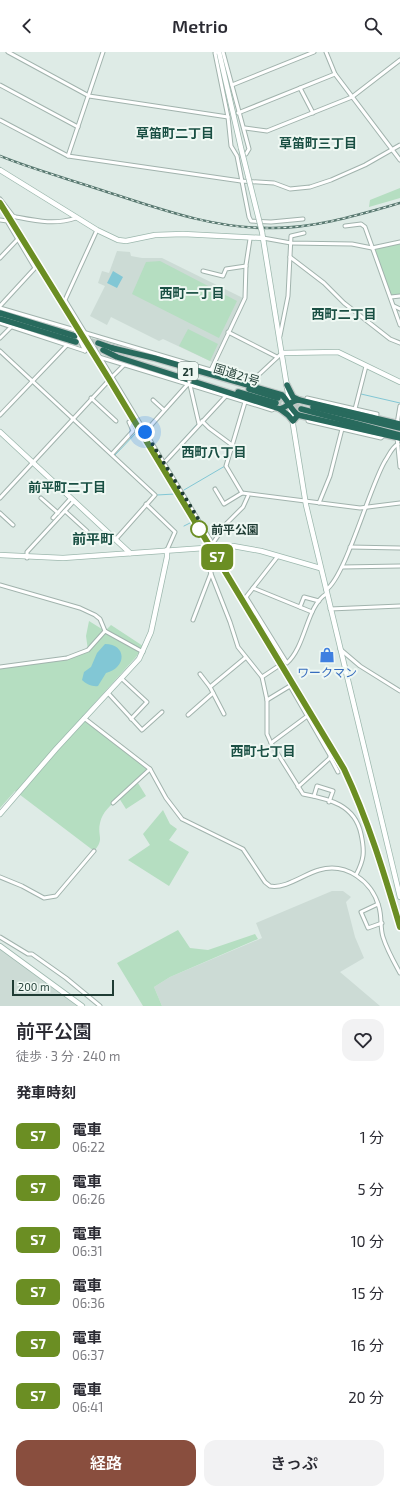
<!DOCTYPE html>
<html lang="ja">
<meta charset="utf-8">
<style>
:root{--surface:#fff;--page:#f2f2f3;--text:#2b2b33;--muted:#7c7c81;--accent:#894e3e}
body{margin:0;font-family:"Exo 2","Noto Sans JP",sans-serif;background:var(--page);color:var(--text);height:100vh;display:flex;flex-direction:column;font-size:15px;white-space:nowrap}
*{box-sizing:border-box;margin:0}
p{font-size:13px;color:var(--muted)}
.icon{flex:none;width:22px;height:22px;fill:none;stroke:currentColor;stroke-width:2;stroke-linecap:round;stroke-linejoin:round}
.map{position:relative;height:954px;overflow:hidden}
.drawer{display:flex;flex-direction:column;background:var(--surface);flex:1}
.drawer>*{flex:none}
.badge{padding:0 8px;border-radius:6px;font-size:14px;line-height:26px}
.scale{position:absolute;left:12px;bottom:10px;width:102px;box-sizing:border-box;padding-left:4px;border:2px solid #1f3c34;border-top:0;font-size:11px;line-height:14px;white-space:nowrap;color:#1f3c34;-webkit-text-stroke:3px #eff8f3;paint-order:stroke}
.you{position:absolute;width:20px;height:20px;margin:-10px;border:3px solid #fff;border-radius:50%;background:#1a73e8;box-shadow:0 0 0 6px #1a73e833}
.map>.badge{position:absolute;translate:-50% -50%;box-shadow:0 0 0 2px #fff}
h2{padding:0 16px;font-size:15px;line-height:36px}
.round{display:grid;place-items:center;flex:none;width:42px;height:42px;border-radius:12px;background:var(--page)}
.head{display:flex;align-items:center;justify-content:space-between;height:68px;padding:0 16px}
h1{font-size:19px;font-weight:600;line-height:30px}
.cta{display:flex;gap:8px;margin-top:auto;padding:8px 16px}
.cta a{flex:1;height:46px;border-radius:12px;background:var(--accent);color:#fff;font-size:16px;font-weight:600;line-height:46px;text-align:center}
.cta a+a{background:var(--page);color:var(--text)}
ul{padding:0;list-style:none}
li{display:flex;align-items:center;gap:12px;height:52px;padding:0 16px}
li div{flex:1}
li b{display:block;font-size:15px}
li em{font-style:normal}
li .badge{min-width:44px;font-weight:700;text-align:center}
header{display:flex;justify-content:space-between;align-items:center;height:52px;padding:0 16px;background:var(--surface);font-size:18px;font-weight:600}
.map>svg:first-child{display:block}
.built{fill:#ccdbd5}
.green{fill:#b5dec1}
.water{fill:#82c7d5}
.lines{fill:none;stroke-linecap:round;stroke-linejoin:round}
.stream{stroke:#82c7d5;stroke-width:1}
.highway-tunnel{stroke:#b8c8c2;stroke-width:5.5;stroke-dasharray:5.5 3;stroke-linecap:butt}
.street-casing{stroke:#a1b3ad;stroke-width:5}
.secondary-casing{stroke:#9db8ae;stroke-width:6}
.highway-casing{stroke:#c0c8c6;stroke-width:8}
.street{stroke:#fff;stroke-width:3}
.secondary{stroke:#fff;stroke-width:4.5}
.highway{stroke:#286a5d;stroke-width:5.5}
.rail-casing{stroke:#587870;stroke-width:2.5}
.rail{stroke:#eff8f3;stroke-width:1;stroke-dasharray:3;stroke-linecap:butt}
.street-bridge-casing{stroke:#a1b3ad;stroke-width:5;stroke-linecap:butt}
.secondary-bridge-casing{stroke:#9db8ae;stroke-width:6;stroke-linecap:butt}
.street-bridge{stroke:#fff;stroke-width:3}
.secondary-bridge{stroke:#fff;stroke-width:4.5}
.line-casing{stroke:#fff;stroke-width:9}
.line{stroke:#6b8e23;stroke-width:6}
.walk{stroke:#1f3c34;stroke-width:4;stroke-dasharray:0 7.2}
.stop-dot{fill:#fff;stroke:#6b8e23;stroke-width:2}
.labels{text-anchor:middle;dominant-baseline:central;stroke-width:4;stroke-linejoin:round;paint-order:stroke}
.shield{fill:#eff8f3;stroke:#5d746d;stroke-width:1}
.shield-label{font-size:11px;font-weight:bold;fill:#1f3c34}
.street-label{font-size:12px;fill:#1f3c34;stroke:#eff8f3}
.stop-label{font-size:12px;font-weight:bold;fill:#1f3c34;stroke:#eff8f3;text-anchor:start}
.shop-label{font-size:12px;fill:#366cbe;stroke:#eff8f3}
.neighbourhood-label{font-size:13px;font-weight:bold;fill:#194f43;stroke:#eff8f3}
.quarter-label{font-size:14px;font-weight:bold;fill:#194f43;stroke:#eff8f3}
</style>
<header><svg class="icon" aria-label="back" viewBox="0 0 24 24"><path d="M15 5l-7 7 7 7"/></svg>Metrio<svg class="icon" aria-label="search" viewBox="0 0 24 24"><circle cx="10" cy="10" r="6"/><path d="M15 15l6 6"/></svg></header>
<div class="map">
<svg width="400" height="954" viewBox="0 0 400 954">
<rect width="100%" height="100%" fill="#deebe6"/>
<g class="built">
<polygon points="117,199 130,200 131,204 142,206 162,206 243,246 212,310 163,287 159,289 111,265 107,273 90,264 105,234 98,231 102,219 109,221"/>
<polygon points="332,839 343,839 351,845 346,850 355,885 364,906 340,920 380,954 162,954 154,935 170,925 262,886 256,871"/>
<polygon points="0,897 55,934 78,954 0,954"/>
</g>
<g class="green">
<polygon points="400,136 400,146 369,155 370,148"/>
<polygon points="400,190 400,244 391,245 372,196"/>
<polygon points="160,209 237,249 219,286 132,242 146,210"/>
<polygon points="188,277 218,292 210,309 179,294"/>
<path d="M89 569 105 579 111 573 143 594 136 605 81 666 150 717 124 742 138 731 146 744 126 757 119 746C111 753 102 760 100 771 97 784 105 787 94 799L15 739 0 756V615L67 606 88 598 86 584Z"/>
<polygon points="163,758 170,772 177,777 169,788 189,800 169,834 128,808 150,793 143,782"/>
<polygon points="178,878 190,896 208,898 255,882 258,887 170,925 154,935 162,954 143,954 117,911"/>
</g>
<g class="water">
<polygon points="113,219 123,225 117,236 107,231"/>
<path d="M105 592C127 592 127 616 106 621L98 634C93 635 86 632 82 628L84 620 91 615 97 601Z"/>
</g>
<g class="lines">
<g class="stream">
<polyline points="361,342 400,351"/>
<polyline points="176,396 197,372"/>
<polyline points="115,403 136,381"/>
<polyline points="184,438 225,414"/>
<polyline points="157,443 175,442"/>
<polyline points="184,474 192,470"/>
</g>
<g class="highway-tunnel">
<polyline points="75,284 98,291"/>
<polyline points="77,290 99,297"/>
<polyline points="278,346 303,353"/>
<polyline points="276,351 301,357"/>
</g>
<defs>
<g id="street">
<polyline points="8,0 89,44 228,65"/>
<polyline points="217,0 215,1 228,65 231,94 237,104 249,165 251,169 271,170 303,167"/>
<polyline points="223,0 249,97 246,102 242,103"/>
<polyline points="326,0 335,22 400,108"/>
<polyline points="0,33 78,75"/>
<polyline points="232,33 314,0"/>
<polyline points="300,36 313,61"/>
<polyline points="238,61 335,22"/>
<polyline points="0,68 68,104 241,129 274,131 290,137 310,135 331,128 365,113 400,93"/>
<polyline points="245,76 267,79 352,45 400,8"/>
<polyline points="68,104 103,0"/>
<path d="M0 147 13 164 16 165C37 169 55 173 76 166"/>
<polyline points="0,168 7,169 35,216 0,254"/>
<polyline points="345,174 361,172 365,175 400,273"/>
<polyline points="263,186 291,191 352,192 372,196 400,190"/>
<polyline points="290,205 324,231 344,251 390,287 400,291"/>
<polyline points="0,206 18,187"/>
<polyline points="203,219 223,224 226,217 246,214"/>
<polyline points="391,245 400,244"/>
<polyline points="394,254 400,257"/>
<polyline points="0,256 75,278 85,299"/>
<polyline points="0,271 85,299"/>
<polyline points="228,280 277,305"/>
<polyline points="86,281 251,330 282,301"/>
<polyline points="280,284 288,244 291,184 304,181"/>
<polyline points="0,286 11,275"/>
<polyline points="0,299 155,443 116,487"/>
<polyline points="99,305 272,358 275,356"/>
<polyline points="124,313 112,325 214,494"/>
<polyline points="211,318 245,246 246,213 250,187"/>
<polyline points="190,333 199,372"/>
<polyline points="91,346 116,369"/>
<polyline points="153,348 164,358"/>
<polyline points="245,350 226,414 242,441 360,456 400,451"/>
<polyline points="306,350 307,346 377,362 376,366"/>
<polyline points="355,357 366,314"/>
<polyline points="0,363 67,293"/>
<polyline points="308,365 308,369 381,386 384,383"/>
<polyline points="202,369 209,376 232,393"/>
<polyline points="397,372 400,354"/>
<polyline points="145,380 188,332"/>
<polyline points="397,385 400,415"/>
<polyline points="112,402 133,379 129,370"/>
<polyline points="164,411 226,344"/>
<polyline points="215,437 224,452 242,441"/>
<polyline points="0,446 112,325 65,248 97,178"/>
<polyline points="41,446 58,461"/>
<polyline points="319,451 330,424 342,377"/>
<polyline points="146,452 175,480 167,498"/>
<polyline points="65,459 87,479"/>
<polyline points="0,461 13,473"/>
<polyline points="53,466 71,446"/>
<polyline points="213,491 226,472 243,455 248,444"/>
<polyline points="350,495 400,496"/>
<path d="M201 496 230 570 238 595 262 625 267 648V682L271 691 303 742C330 747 355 753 361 782 365 800 364 808 356 823"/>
<path d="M278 504 246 545 287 611C306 594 306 555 326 542"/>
<polyline points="27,506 27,500 74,449"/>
<polyline points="342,515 400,514"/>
<polyline points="0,533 80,556 95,563 100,567 105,579 143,600"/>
<polyline points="253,536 312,560"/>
<path d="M326 538C346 524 369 436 385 409 389 403 392 395 398 392"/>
<polyline points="300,555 304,545 319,549"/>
<polyline points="330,557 400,554"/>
<polyline points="193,568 211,521"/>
<polyline points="340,597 360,614 400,639"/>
<polyline points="0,615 67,606 88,598 105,579"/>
<polyline points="200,622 210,635 224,662"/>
<polyline points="262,625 277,615"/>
<polyline points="121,626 147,650 131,667"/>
<polyline points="210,635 245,606"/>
<polyline points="108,641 142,678 162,660"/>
<polyline points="267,648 290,634 331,705 298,735"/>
<polyline points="188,663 213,641"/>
<path d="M84 666 150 717 166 746 182 767 243 797 265 830 270 834C286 837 304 822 319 818 346 810 372 829 379 855 382 865 380 876 383 885 387 898 394 910 400 921"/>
<polyline points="271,691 306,665"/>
<polyline points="330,705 338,720"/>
<polyline points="314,744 317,734 333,739 329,750"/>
<polyline points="113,751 150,717"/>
<polyline points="0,825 22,834 44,846 56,844 94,799"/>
<polyline points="378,852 361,860 368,876 382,871"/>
<polyline points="0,885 28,902 32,902 66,926 100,954"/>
</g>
<g id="secondary">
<polyline points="219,0 241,96"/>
<polyline points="0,118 97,178 118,188 126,189 155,183 183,182 263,186"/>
<polyline points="262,180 306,453 400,845"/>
<polyline points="282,301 338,300 400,330"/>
<polyline points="0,380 130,501"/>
<polyline points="0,503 63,506 233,494 261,499 320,516"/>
<polyline points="0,762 56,697 139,607 151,580 167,505 167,498"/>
<polyline points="0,894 82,954"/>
</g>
<g id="highway">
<polyline points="0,261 75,284"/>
<polyline points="0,267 76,290"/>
<polyline points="98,291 115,297"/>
<path d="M112 296 154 306 282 343C288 349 291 358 298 363"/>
<path d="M103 298 117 305 280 357C288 355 291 348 299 348"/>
<polyline points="287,333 293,345 299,348 400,372"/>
<polyline points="249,337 278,346"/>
<polyline points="238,340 276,351"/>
<polyline points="313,355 400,376"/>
<polyline points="280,357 288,363 293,369 298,363 400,386"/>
<polyline points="301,357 400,383"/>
</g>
</defs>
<use href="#street" class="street-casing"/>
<use href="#secondary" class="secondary-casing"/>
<use href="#highway" class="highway-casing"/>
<use href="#street" class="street"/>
<use href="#secondary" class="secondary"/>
<use href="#highway" class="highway"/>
<defs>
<g id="rail">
<path d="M0 104C32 117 65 126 98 137 155 155 211 177 272 176 316 176 358 163 400 151"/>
<path d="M0 151 109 327 344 717C368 768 384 821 400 875"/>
</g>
</defs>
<use href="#rail" class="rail-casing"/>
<use href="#rail" class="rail"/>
<defs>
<polyline id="street-bridge" points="189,330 193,316"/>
<polyline id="secondary-bridge" points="241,96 262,180"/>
</defs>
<use href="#street-bridge" class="street-bridge-casing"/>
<use href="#secondary-bridge" class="secondary-bridge-casing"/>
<use href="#street-bridge" class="street-bridge"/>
<use href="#secondary-bridge" class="secondary-bridge"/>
</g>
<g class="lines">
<defs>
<path id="line" d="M0 151 109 327 344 717C368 768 384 821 400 875"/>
</defs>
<use href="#line" class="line-casing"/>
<use href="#line" class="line"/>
<polyline class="walk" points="145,380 205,478 199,477"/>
</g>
<defs>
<symbol id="shop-bare" viewBox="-9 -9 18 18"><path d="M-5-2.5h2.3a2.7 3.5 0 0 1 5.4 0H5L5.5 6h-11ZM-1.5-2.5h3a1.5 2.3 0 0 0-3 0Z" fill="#3f7fe0" stroke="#eff8f3" stroke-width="2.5" paint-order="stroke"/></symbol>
</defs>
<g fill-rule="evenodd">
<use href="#shop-bare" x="316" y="592" width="22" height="22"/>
</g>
<circle class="stop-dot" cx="199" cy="477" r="8"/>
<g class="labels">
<rect class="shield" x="178" y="310" width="20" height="18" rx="3"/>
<g class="shield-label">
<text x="188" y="319">21</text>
</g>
<g class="street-label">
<text transform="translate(237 322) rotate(17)">国道21号</text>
</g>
<g class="stop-label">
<text x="211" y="477">前平公園</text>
</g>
<g class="shop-label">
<text x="327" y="620">ワークマン</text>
</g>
<g class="neighbourhood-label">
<text x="175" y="81">草笛町二丁目</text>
<text x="318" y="91">草笛町三丁目</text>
<text x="192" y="241">西町一丁目</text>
<text x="344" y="262">西町二丁目</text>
<text x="214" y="400">西町八丁目</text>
<text x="67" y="435">前平町二丁目</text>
<text x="263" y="699">西町七丁目</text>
</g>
<g class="quarter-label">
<text x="93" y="486">前平町</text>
</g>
</g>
</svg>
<div class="scale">200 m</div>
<div class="you" style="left:145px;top:380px"></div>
<b class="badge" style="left:217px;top:505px;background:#6b8e23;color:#fff">S7</b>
</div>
<section class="drawer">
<div class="head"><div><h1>前平公園</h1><p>徒歩 · 3 分 · 240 m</p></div><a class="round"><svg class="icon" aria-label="heart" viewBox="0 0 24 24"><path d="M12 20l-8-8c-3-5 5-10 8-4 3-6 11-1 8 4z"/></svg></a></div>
<h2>発車時刻</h2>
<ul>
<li><span class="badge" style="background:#6b8e23;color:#fff">S7</span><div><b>電車</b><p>06:22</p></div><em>1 分</em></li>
<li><span class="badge" style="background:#6b8e23;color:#fff">S7</span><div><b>電車</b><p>06:26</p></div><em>5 分</em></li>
<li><span class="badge" style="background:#6b8e23;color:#fff">S7</span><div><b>電車</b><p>06:31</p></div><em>10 分</em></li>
<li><span class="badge" style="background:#6b8e23;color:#fff">S7</span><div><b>電車</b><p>06:36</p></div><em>15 分</em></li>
<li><span class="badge" style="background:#6b8e23;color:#fff">S7</span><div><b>電車</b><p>06:37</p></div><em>16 分</em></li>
<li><span class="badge" style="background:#6b8e23;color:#fff">S7</span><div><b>電車</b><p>06:41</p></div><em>20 分</em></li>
</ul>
<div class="cta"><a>経路</a><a>きっぷ</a></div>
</section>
